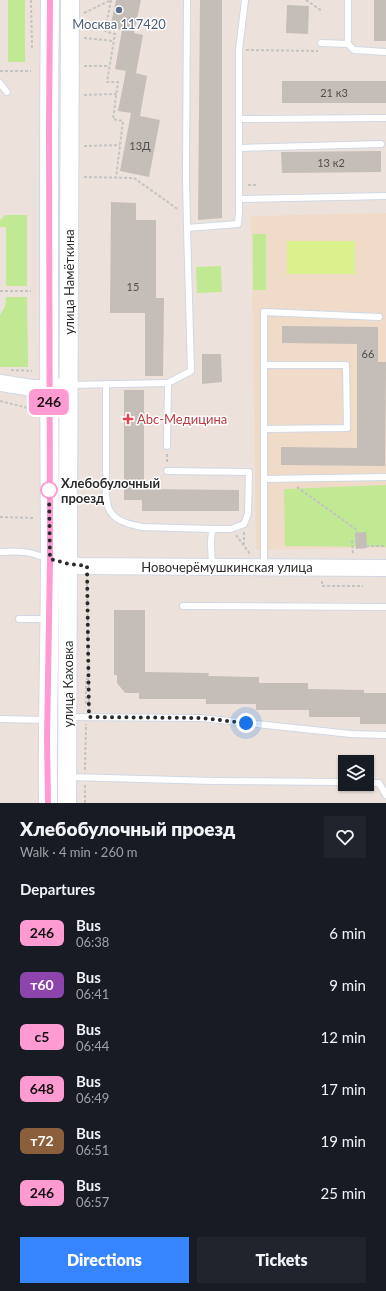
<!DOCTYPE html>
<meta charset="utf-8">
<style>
:root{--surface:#171b24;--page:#20242c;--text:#f1f3f6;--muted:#9ea1a6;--accent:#3685ff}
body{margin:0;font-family:Lato,sans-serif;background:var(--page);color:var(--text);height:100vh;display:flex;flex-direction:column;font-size:15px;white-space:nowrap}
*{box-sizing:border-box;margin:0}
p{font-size:13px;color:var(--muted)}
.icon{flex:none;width:22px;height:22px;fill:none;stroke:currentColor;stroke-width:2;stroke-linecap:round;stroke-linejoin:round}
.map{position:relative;height:803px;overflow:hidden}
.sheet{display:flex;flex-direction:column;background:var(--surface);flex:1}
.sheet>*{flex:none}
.badge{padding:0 8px;border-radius:6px;font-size:14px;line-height:26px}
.fabs{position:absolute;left:338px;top:755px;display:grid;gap:8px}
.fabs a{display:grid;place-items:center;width:36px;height:36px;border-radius:0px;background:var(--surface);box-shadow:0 1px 3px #0004;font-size:20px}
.you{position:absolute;width:20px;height:20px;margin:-10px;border:3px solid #fff;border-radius:50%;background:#1a73e8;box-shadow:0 0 0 6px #1a73e833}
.map>.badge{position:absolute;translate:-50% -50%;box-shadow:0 0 0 2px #fff}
h2{padding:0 20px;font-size:15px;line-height:36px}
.round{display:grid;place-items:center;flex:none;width:42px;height:42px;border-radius:0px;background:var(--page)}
.overview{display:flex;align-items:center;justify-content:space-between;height:68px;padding:0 20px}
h1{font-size:19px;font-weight:800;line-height:30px}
.action{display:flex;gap:8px;margin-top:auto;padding:8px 20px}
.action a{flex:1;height:46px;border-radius:0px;background:var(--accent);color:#fff;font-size:16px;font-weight:800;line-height:46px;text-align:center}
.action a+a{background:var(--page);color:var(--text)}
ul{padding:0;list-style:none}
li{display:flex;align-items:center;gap:12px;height:52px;padding:0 20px}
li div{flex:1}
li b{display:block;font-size:15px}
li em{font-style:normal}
li .badge{min-width:44px;font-weight:700;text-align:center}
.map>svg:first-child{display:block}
.education{fill:#f0dbc9}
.green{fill:#c1e893}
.pitch{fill:#dbf18e}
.building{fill:#c5bdb7}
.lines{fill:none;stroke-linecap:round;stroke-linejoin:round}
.service-casing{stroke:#d0d8e4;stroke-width:8}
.tertiary-casing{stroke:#d0d8e4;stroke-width:18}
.secondary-casing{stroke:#d0d8e4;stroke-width:20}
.path{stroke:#c3c3c3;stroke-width:2;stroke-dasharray:3 2;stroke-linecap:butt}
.service{stroke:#fff;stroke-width:6}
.tertiary{stroke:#fff;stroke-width:16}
.secondary{stroke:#fff;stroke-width:18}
.line-casing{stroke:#fff;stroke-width:9}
.line{stroke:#ff9ad2;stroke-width:6}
.walk{stroke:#2a2a2a;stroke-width:4;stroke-dasharray:0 7.2}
.service-dot{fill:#5c6f8a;stroke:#fff;stroke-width:1.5}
.health-dot{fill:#e0444e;stroke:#fff;stroke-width:1.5}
.stop-dot{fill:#fff;stroke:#ff9ad2;stroke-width:2}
.labels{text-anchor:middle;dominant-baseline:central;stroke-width:3;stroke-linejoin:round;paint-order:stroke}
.number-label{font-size:11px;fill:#514f4d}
.service-label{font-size:13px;fill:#4e5e75;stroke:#fff}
.street-label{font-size:13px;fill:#2a2a2a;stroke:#fff}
.health-label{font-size:13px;fill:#be3a42;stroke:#fff;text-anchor:start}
.stop-label{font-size:13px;font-weight:bold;fill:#2a2a2a;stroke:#fff;text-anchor:start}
</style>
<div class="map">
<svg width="386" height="803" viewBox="0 0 386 803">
<rect width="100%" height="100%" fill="#ede2db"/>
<polygon class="education" points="386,213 386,548 256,550 251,216"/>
<g class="green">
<rect x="8" y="0" width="17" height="62"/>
<polygon points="7,215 27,215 27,286 6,286 6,227 0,227 0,220 4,216"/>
<rect x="253" y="234" width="13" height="56"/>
<polygon points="221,266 222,292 197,293 196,267"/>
<polygon points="6,297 27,297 28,367 0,367 0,315 5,307"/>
<polygon points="386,485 386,547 285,546 284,489"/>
</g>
<rect class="pitch" x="287" y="241" width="68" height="33"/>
<g class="building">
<polygon points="116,0 141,0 134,33 143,35 136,73 147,76 140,116 160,120 149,177 120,171 131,113 118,111 126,71 115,69 122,30 110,28"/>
<polygon points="200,0 222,0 222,218 198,220"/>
<rect x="374" y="0" width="12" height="41"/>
<polygon points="287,5 309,6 308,34 286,33"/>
<rect x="282" y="81" width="104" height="22"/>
<polygon points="381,151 381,172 282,173 281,152"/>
<polygon points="111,202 136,203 136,220 156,220 156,298 164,298 163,376 145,376 145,313 110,313"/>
<polygon points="282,326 378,327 378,362 386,362 385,466 281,465 281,447 357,448 357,344 282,343"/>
<polygon points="202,354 221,354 222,382 202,384"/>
<polygon points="124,390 144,390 144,489 239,490 239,511 142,511 142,500 124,500"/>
<polygon points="366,532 367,548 356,549 355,533"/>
<polygon points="114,610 145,610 145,672 209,673 208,676 259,677 259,683 308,683 308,689 364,690 364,693 386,693 386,724 360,724 360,717 309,717 309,710 256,710 256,704 206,704 206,699 139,699 139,693 125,693 117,683 117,675 114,675"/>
</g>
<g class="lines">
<defs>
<g id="service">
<polyline points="187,0 186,176 187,228 238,224 239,211 239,50 245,0"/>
<polyline points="321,43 348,44 354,50 386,52"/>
<polyline points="348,44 348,0"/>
<polyline points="0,83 7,92"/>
<polyline points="239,119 386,118"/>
<polyline points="239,148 381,144"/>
<polyline points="239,199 386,196"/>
<polyline points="264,365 346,365 347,428 264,429"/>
<path d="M106 384V496C107 500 107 505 109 509 115 522 130 524 142 527L212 529 211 543 212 566"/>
<polyline points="69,385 168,383"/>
<polyline points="167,446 168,383 191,371 187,228"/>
<polyline points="167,471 249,472 248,514 244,524 231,529 212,529"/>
<polyline points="264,479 386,477"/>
<path d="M0 552C20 551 29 551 48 559"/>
<polyline points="264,567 264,312 379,317"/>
<polyline points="183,606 386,607"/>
<polyline points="19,619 47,619"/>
<polyline points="69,717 201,718 351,734 386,735"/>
<polyline points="0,719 46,720"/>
<polyline points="69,777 214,781 345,782"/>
<polyline points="367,783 379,783 386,795"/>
</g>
<g id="tertiary">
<polyline points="0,383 32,388 49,388 69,385"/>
<polyline points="55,561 79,566 386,568"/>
</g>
<g id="secondary">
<path d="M48 803C47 721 50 639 50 557 49 371 48 186 50 0"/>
<polyline points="67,803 70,0"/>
</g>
</defs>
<use href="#service" class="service-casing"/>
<use href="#tertiary" class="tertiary-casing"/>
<use href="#secondary" class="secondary-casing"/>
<g class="path">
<polyline points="31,0 32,49"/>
<polyline points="111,0 105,31 115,34 107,82 118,82 113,119 123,121 116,178"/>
<polyline points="306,0 322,11"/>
<polyline points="84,13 111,0"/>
<polyline points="84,38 113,41"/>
<polyline points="246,50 318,51"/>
<polyline points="84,66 109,66"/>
<polyline points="0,71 31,71"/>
<polyline points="84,95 116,94"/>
<polyline points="84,146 120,145"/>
<polyline points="84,177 134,178 179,210"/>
<polyline points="248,185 256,185"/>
<polyline points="0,291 31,291"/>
<polyline points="11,370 32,371"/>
<polyline points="0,401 32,409"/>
<polyline points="167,462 167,453"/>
<polyline points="297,487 357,530 358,541 352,541 353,554"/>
<polyline points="0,517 33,518"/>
<polyline points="236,535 250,554"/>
<polyline points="244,545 244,532"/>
<polyline points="361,546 386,546"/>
<polyline points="87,579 89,709"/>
<polyline points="322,581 322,586 363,586"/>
<polyline points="86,704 86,679 89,679"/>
<polyline points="85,770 86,724"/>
<polyline points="85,803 85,784"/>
</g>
<use href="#service" class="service"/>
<use href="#tertiary" class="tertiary"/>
<use href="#secondary" class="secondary"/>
</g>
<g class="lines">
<defs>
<polyline id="line" points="48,803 47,739 50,559 49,127 50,0"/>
</defs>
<use href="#line" class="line-casing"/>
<use href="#line" class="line"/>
<polyline class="walk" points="49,490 50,559 69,564 87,566 89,717 201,718 246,723"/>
</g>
<circle class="service-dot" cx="119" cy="10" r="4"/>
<path class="health-dot" d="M126 413h4v4h4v4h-4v4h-4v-4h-4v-4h4z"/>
<circle class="stop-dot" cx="49" cy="490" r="8"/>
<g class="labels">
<g class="number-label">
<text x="334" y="92">21 к3</text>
<text x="140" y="145">13Д</text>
<text x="331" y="162">13 к2</text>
<text x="133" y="286">15</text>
<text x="368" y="353">66</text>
</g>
<g class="service-label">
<text x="119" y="24">Москва 117420</text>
</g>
<g class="street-label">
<text transform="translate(69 282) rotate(-90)">улица Намёткина</text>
<text x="227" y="567">Новочерёмушкинская улица</text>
<text transform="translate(68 684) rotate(-90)">улица Каховка</text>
</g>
<g class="health-label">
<text x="137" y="419">Abc-Медицина</text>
</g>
<g class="stop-label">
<text x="61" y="483">Хлебобулочный<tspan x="61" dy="15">проезд</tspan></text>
</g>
</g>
</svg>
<div class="fabs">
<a><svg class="icon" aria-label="layers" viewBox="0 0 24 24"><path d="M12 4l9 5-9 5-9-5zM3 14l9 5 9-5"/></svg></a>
</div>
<div class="you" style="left:246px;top:723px"></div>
<b class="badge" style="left:49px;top:402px;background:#ff9ad2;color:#111">246</b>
</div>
<section class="sheet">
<div class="overview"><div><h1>Хлебобулочный проезд</h1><p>Walk · 4 min · 260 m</p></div><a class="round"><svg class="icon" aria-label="heart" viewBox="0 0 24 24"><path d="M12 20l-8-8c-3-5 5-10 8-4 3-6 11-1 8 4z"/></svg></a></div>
<h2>Departures</h2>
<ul>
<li><span class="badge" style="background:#ff9ad2;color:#111">246</span><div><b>Bus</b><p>06:38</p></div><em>6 min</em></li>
<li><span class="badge" style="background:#8e44ad;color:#fff">т60</span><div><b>Bus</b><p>06:41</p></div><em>9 min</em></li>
<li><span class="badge" style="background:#ff9ad2;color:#111">с5</span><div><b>Bus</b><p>06:44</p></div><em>12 min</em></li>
<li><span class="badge" style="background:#ff9ad2;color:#111">648</span><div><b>Bus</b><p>06:49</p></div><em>17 min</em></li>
<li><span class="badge" style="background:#8b5e3c;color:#fff">т72</span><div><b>Bus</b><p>06:51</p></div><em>19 min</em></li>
<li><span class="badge" style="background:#ff9ad2;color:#111">246</span><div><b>Bus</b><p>06:57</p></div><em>25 min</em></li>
</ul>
<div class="action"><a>Directions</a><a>Tickets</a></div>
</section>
